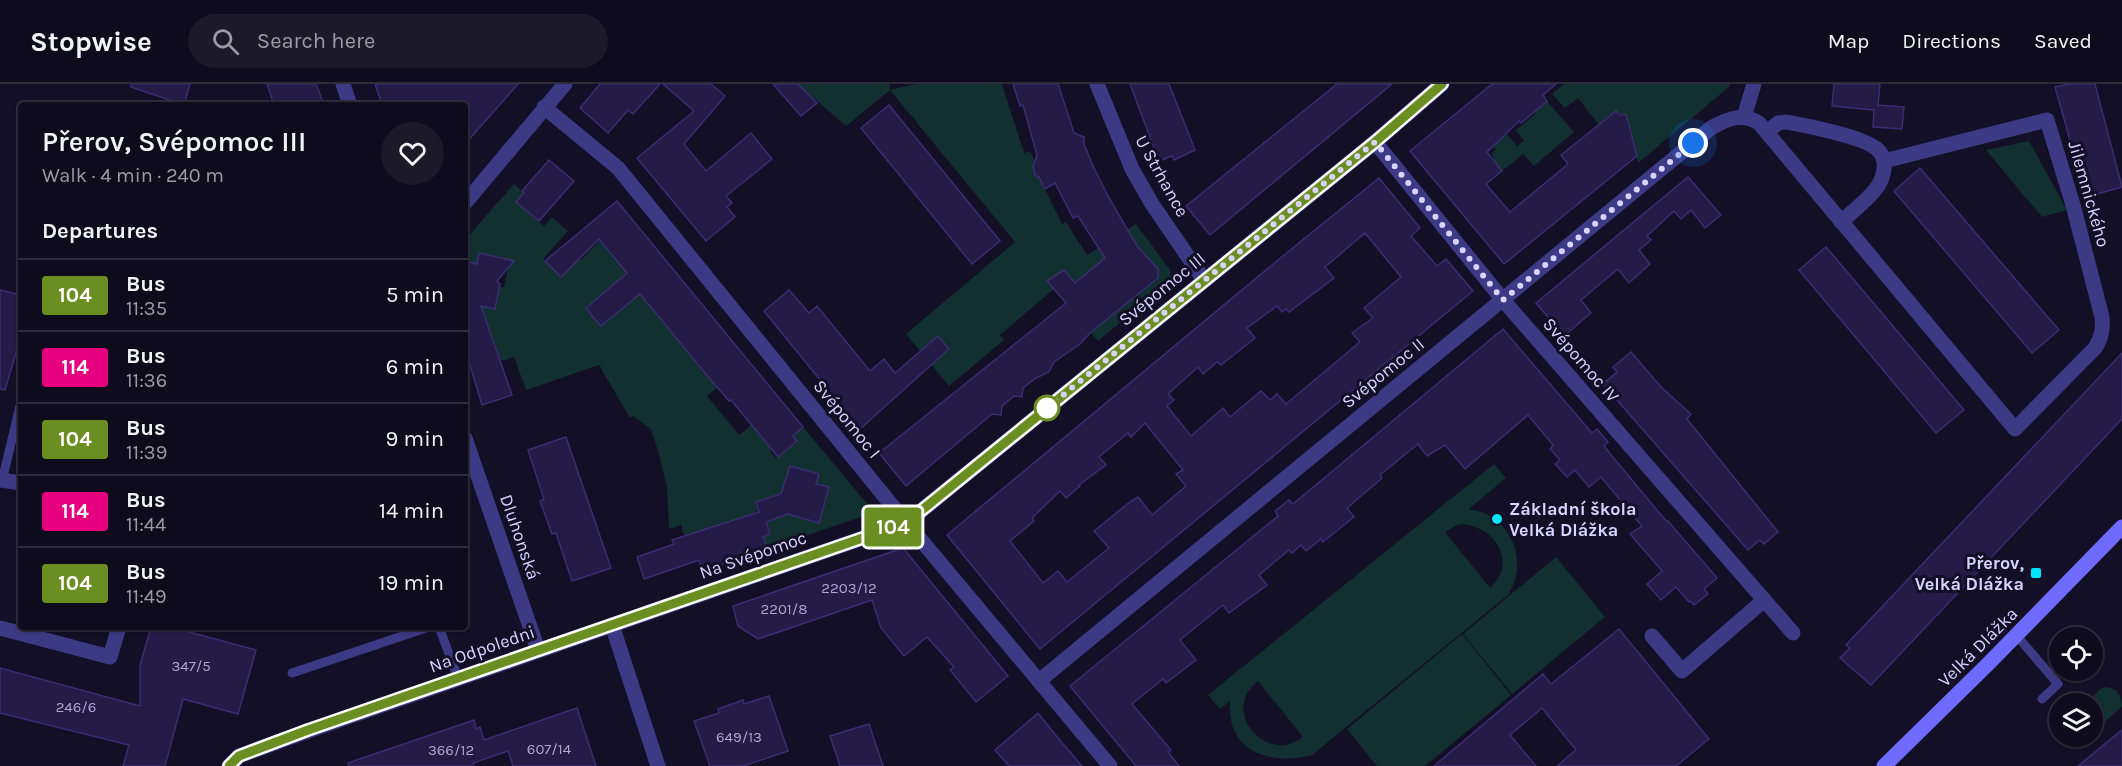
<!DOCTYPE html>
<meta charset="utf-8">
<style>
:root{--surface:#0e0b1c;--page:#1c1929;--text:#f1f3f6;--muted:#9b9ba3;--line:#2e2b3b}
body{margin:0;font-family:Karla,sans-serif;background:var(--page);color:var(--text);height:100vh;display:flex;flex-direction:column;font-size:22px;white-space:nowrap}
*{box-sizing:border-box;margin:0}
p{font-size:20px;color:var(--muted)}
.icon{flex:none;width:33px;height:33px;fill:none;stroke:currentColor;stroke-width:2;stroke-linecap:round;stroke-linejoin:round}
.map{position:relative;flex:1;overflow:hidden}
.side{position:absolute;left:18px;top:18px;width:450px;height:528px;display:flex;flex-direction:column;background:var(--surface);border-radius:6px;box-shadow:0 2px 4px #0004,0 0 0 2px var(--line)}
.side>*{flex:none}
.badge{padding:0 12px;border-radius:4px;font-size:21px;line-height:39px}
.tools{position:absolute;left:2049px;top:543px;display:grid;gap:12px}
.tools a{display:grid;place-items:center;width:54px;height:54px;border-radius:50%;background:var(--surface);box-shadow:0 2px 4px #0004,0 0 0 2px var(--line);font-size:30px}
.you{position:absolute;width:30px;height:30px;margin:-15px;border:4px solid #fff;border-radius:50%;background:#1a73e8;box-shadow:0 0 0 9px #1a73e833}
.map>.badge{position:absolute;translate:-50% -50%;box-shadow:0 0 0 3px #fff}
h2{padding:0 24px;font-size:22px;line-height:54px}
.round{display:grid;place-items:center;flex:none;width:63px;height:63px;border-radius:32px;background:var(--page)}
.head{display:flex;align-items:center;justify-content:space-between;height:102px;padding:0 24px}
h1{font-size:28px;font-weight:600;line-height:45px}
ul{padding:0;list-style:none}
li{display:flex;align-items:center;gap:18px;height:72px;padding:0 24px;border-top:2px solid var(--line)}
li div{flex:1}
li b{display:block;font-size:22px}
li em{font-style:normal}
li .badge{min-width:66px;font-weight:700;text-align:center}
header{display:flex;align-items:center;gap:36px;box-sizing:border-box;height:84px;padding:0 30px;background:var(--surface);border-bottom:2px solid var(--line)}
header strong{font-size:28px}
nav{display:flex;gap:33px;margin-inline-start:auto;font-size:21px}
.search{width:420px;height:54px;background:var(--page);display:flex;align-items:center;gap:15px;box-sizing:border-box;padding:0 21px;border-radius:33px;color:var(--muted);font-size:22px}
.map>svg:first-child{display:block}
.green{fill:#12302f;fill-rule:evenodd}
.building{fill:#241b47;stroke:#3b2d73;stroke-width:1.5;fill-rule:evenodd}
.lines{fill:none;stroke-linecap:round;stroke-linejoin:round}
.lane{stroke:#3d3a85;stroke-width:9}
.street{stroke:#3d3a85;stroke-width:15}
.secondary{stroke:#6f6bff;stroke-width:15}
.line-casing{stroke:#fff;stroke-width:14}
.line{stroke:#6b8e23;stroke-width:9}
.walk{stroke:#d9d4ff;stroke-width:6;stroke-dasharray:0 10.8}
.stop-dot{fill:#fff;stroke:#6b8e23;stroke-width:3}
.poi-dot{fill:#00e5ff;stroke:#130f26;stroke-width:2}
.labels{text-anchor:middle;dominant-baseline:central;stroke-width:6;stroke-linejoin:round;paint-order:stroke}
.number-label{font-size:15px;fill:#aca6d1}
.street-label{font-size:18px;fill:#d9d4ff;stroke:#130f26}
.poi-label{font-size:18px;font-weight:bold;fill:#d9d4ff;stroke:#130f26;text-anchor:start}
</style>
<header>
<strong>Stopwise</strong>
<div class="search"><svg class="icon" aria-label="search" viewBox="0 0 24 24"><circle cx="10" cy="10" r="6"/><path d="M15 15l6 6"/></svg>Search here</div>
<nav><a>Map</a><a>Directions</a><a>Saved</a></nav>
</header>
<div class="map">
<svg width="2122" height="682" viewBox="0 0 2122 682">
<rect width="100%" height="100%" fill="#130f26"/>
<g class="green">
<polygon points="798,0 890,0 890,6 916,0 1002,0 1024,69 1030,67 1035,79 1034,88 1039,93 1062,140 1066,138 1087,171 1098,164 1105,174 1096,181 1103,190 1157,194 1158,185 1137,162 1127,146 1136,140 1170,186 1170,197 1098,257 1091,249 1116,227 1068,222 1056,208 1072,196 1064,186 1047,197 1054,205 1000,251 1004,256 949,302 906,250 1015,158 890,6 846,42"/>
<polygon points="1564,0 1730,0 1729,3 1638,79 1626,30 1621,30 1616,27 1599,41 1578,14 1565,24 1552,10"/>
<polygon points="1547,17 1574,48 1534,82 1523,70 1502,87 1493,75 1492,69 1496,66 1493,62 1507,50 1517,62 1524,57 1516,46 1535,30 1534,28"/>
<polygon points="2029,57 2067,126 2042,133 1986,66"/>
<polygon points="514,100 524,109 517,119 544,142 552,133 568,147 543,175 561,193 579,175 581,176 600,156 656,185 666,176 687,202 649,221 655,229 711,297 734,279 728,271 737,263 749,277 707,312 739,351 751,341 772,365 770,367 776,374 797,358 793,352 803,343 868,421 864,432 767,465 763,452 766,438 774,435 767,415 755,418 758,426 752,430 692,451 691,449 684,451 681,441 669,445 667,403 658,367 651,345 633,332 630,334 599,281 526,306 514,273 501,277 489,243 476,248 481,222 495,224 500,203 504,203 510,176 480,170 477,180 465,177 465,156"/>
<path d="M1494 380 1506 394 1469 425C1476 427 1485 428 1491 433 1518 449 1525 486 1508 511L1312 671C1269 682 1226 667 1230 617L1220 625 1208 611ZM1463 440C1497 444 1517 479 1490 504L1445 448 1457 441ZM1258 597 1303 653C1267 682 1219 627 1258 597Z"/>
<polygon points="1556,473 1605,533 1512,610 1463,550"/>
<polygon points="1462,550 1511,611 1425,682 1377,682 1347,645"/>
<path d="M2106 603C2117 604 2122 612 2122 622L2093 649 2092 620 2086 619 2102 604Z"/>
</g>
<g class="building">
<polygon points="131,0 190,0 184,21 131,3"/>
<polygon points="267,0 316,0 324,21 274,21"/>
<polygon points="375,0 518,0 465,60 465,21 382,21"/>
<polygon points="600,0 660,0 633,30 628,26 608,49 580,24"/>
<polygon points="663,0 711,0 725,12 684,60 706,87 751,49 772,75 726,112 732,119 727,123 735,133 706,157 637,74 694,27"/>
<polygon points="773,0 798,0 817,19 801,32"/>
<polygon points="1013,0 1058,0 1074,49 1084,53 1084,60 1093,82 1109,114 1137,162 1158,185 1158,194 1091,248 1080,260 1054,278 1049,288 1036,294 1023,304 1022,313 1014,312 1002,322 1001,331 992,330 906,402 879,369 1066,219 1047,197 1064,186 1075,199 1105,174 1078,132 1073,134 1055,99 1045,105 1039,93 1035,91 1033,83 1037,71 1023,21 1020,22"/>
<polygon points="1130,0 1169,0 1195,66 1174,76 1172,72 1159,77"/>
<polygon points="1337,0 1392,0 1210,151 1186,122"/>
<polygon points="1492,0 1556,0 1543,11 1547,17 1521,39 1519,37 1487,68 1502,87 1486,100 1510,128 1568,80 1561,71 1616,27 1620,31 1626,30 1637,72 1504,180 1410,67"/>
<polygon points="1834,0 1880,0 1878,21 1904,23 1902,45 1873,43 1874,26 1832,22"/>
<polygon points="2068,0 2095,0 2122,103 2086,113 2055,3"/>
<polygon points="889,21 1000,157 972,180 861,44"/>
<polygon points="549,76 574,97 539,137 516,118 524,109 522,107"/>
<polygon points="1920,84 2059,246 2032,269 1894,107"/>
<polygon points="1688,93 1721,131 1705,144 1691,126 1681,135 1674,127 1647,152 1651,156 1639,166 1650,180 1629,199 1618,185 1581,216 1591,229 1564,252 1536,219"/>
<path d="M1379 94 1420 144 1411 152 1437 182 1446 175 1473 207 1040 565 947 451 1278 176ZM1365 149 1401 193 1364 224 1373 234 1352 249 1360 258 1286 320 1277 310 1270 316 1261 307 1230 333 1223 324 1191 352 1167 322 1174 316 1168 310 1198 283 1203 290 1217 278 1221 281 1255 254 1247 244 1277 222 1282 228 1286 225 1289 228 1334 194 1325 183ZM1145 339 1183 386 1176 390 1186 402 1152 431 1138 413 1131 417 1094 447 1109 464 1067 498 1058 487 1043 499 1010 457 1034 437 1032 434 1060 407 1066 414 1080 402 1079 401 1106 381 1099 373 1128 349 1131 353Z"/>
<polygon points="617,117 803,343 793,352 797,357 778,373 731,316 729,317 705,289 640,210 601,242 593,233 586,224 627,189 599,155 561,193 545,177"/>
<polygon points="1826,163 1964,326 1936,349 1799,186"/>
<polygon points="479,169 514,177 497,197 500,200 495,225 481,222 512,311 482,321 465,265 465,177 477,180"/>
<polygon points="0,206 21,211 21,252 5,306 0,305"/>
<polygon points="789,206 809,229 817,222 870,287 884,275 895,289 938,252 949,265 860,345 764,227"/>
<polygon points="1503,245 1592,349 1597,345 1608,358 1604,362 1612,372 1667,438 1668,437 1717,494 1704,505 1708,510 1694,521 1690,517 1689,518 1676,503 1661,516 1647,500 1662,487 1630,450 1642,442 1601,393 1589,403 1575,386 1567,393 1555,380 1560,376 1550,365 1553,361 1528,331 1465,385 1445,361 1427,372 1418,360 1380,391 1382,394 1347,424 1354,433 1323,458 1321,455 1306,467 1301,461 1292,469 1289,466 1259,491 1267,501 1229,529 1223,521 1180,556 1196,576 1166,599 1163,595 1132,620 1171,666 1168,668 1179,682 1136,682 1070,602 1278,432 1275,427 1289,416 1293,420"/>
<polygon points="1631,268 1661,303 1691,330 1687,335 1778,448 1764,460 1760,456 1748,466 1603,300 1617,288 1613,283"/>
<polygon points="2122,269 2122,335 1871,601 1840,574 1850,564 1846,561"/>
<polygon points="566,353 611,484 572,497 556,449 552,450 540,417 544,415 528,366"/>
<polygon points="790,382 819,390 816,400 829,403 819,439 788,430 766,438 770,450 763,453 768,466 702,488 699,476 644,495 637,473 674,460 672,456 759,428 756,418 781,410"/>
<polygon points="903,464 1008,592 976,618 950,586 954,583 927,553 904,572 881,544 872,516 758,555 738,542 733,522"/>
<polygon points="151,543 171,543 256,566 238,630 183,615 165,682 123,682 129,661 0,629 0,584 140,622 140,581"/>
<polygon points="1619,545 1709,655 1676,682 1557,682 1576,666 1542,624 1510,651 1536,682 1434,682 1543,590 1551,600"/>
<polygon points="769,612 788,667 743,682 710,682 694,637 719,629 718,625 743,616 744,620"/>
<polygon points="577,624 596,682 513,682 508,667 473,679 474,682 349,682 348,679 474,636 476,645 480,643 484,656"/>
<polygon points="1038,629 1058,654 1082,682 1009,682 995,666"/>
<polygon points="869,640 883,682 840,682 830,652"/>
<polygon points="2122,646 2122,682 2078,682"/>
</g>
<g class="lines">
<g class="lane">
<polyline points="2,397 21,318"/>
<polyline points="439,543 458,594"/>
<polyline points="2017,552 2058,600 2042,615"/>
<polyline points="292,589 429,543"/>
</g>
<g class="street">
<polyline points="343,0 350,21"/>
<polyline points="1097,0 1132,85 1152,120 1204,196"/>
<polyline points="544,23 618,84 890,419 1110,682"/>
<polyline points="1744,33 1754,0"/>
<path d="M1767 48 1778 39 1786 38C1807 42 1867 53 1879 67 1888 77 1884 92 1878 102 1869 115 1853 127 1841 138"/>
<polyline points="1375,58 1503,216 1793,549"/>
<polyline points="465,119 565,0"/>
<polyline points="465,354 538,566"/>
<polyline points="0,396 21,399"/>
<polyline points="612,541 658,682"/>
<polyline points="0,544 110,573 119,543"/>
<polyline points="1652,552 1682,587 1763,517"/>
<path d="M1039 597 1711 44C1727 35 1742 28 1759 39L2015 345 2095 264C2102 253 2103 245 2102 233L2073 121 2047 36 1884 77"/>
<polyline points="229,682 239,672 308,647 906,439 1375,58 1442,0"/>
</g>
<polyline class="secondary" points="1884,682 1989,579 2122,443"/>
</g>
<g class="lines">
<defs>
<polyline id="line" points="229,682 239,672 308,646 906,439 1375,58 1442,0"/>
</defs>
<use href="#line" class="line-casing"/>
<use href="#line" class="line"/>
<polyline class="walk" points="1047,324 1375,58 1503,216 1693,59"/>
</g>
<circle class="stop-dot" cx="1047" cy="324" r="12"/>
<g class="poi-dot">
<circle cx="1497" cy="435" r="6"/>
<rect x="2030" y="483" width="12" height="12" rx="3"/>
</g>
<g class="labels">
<g class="number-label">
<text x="849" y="504">2203/12</text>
<text x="784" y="525">2201/8</text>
<text x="191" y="582">347/5</text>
<text x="76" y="623">246/6</text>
<text x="739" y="653">649/13</text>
<text x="549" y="665">607/14</text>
<text x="451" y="666">366/12</text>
</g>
<g class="street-label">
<text transform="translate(1162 92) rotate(61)">U Strhance</text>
<text transform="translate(2089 110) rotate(74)">Jilemnického</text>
<text transform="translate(1162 205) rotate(-39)">Svépomoc III</text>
<text transform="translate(1581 276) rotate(49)">Svépomoc IV</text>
<text transform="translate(1383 289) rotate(-39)">Svépomoc II</text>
<text transform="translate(847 335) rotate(51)">Svépomoc I</text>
<text transform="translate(520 453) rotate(71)">Dluhonská</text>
<text transform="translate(753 471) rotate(-19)">Na Svépomoc</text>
<text transform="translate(1978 563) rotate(-45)">Velká Dlážka</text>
<text transform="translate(482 565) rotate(-19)">Na Odpoledni</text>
</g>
<g class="poi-label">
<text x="1509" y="425">Základní škola<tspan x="1509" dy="21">Velká Dlážka</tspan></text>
<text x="2024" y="479" text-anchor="end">Přerov,<tspan x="2024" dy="21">Velká Dlážka</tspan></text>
</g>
</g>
</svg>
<div class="tools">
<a><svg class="icon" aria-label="locate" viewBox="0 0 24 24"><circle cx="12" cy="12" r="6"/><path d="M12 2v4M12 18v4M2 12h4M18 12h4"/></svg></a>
<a><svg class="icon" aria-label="layers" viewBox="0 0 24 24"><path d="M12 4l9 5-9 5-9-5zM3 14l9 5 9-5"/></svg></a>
</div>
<div class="you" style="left:1693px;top:59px"></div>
<b class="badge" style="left:893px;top:443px;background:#6b8e23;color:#fff">104</b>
<section class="side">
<div class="head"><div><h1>Přerov, Svépomoc III</h1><p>Walk · 4 min · 240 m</p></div><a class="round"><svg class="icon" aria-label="heart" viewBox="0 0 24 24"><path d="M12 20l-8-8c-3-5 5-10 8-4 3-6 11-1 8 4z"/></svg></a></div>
<h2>Departures</h2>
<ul>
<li><span class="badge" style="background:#6b8e23;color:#fff">104</span><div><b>Bus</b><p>11:35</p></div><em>5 min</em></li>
<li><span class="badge" style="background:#e6007e;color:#fff">114</span><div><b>Bus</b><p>11:36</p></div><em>6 min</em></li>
<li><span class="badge" style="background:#6b8e23;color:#fff">104</span><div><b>Bus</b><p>11:39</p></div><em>9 min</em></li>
<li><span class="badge" style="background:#e6007e;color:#fff">114</span><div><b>Bus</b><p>11:44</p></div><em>14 min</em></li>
<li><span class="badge" style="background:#6b8e23;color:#fff">104</span><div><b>Bus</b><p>11:49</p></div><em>19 min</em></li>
</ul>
</section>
</div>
